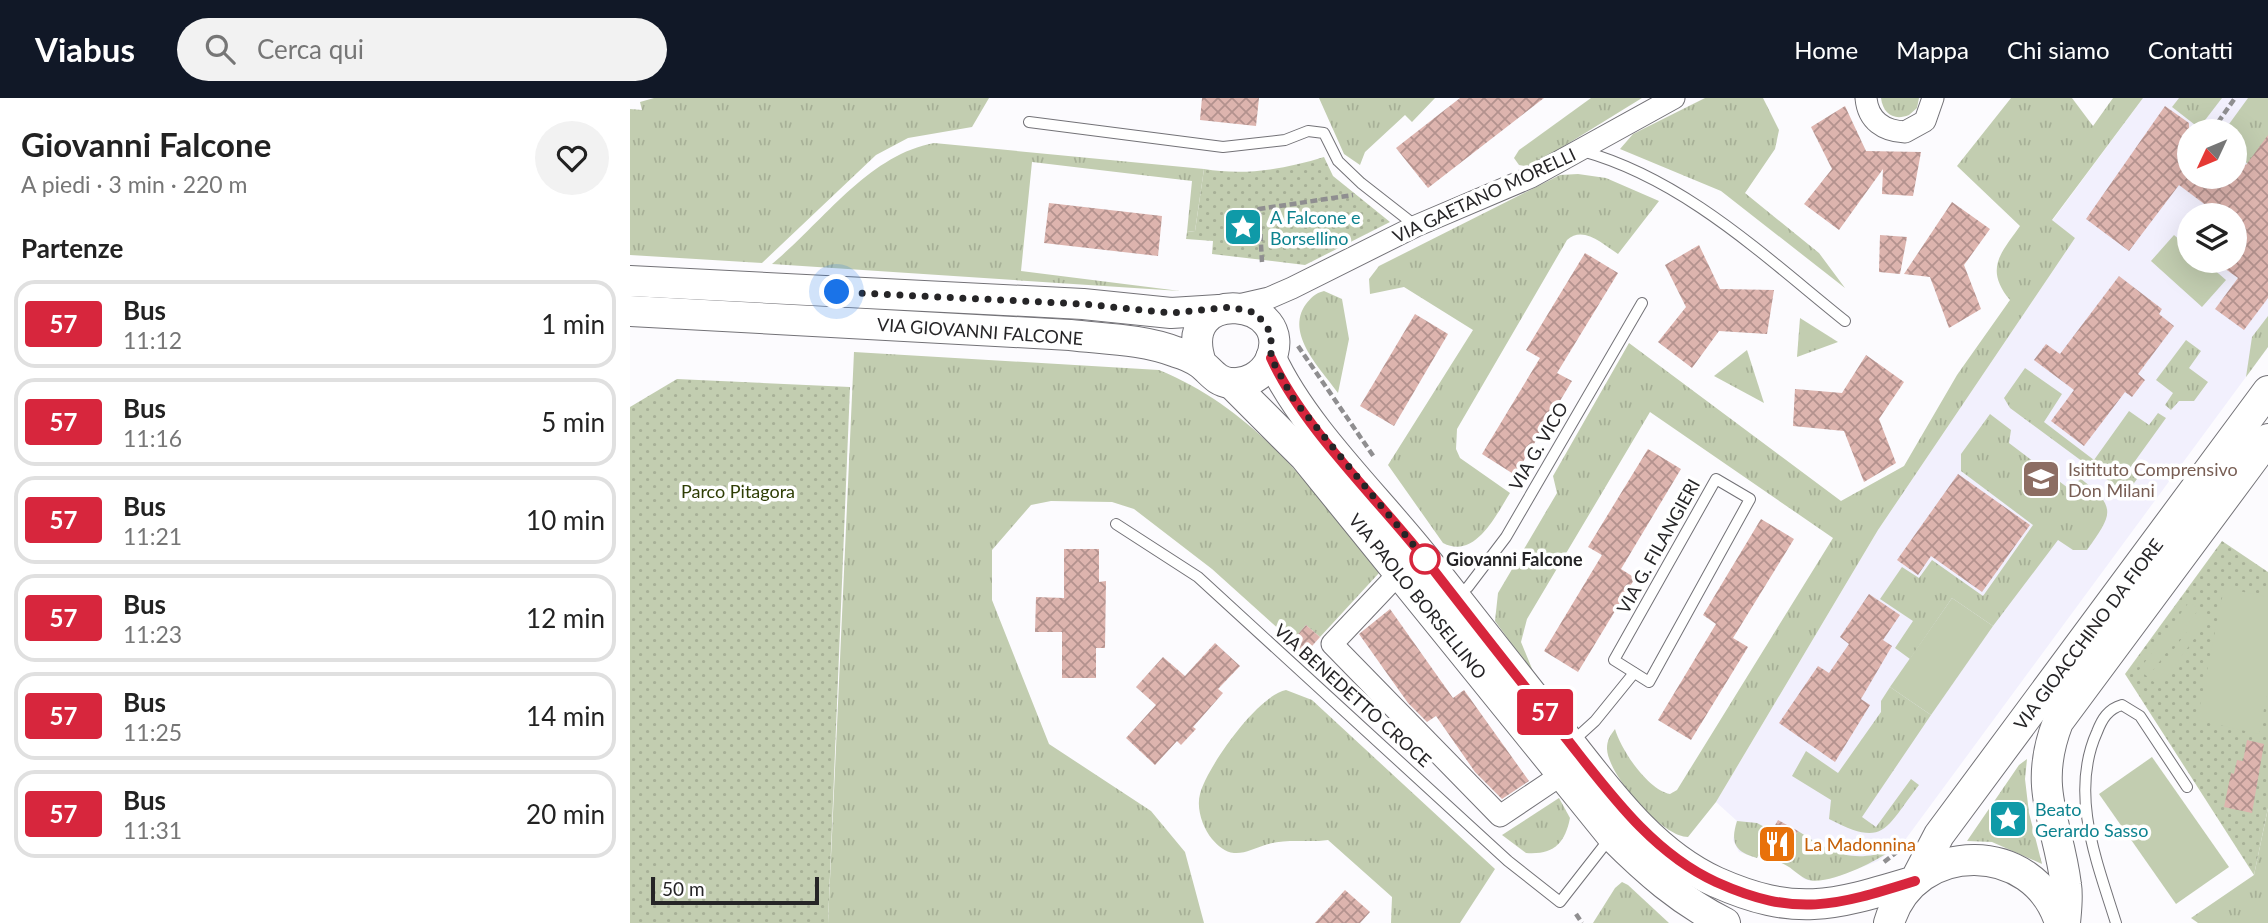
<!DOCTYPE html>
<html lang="it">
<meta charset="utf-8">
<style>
:root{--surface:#fff;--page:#f2f2f2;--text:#222;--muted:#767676;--line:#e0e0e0;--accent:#111827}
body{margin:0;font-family:Lato,sans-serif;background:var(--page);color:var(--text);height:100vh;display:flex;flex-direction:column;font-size:26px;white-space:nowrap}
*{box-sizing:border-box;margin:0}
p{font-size:23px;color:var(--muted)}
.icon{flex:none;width:38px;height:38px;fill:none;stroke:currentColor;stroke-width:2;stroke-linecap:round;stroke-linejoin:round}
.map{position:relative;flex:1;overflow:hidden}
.details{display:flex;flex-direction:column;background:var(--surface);width:630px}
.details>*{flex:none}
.badge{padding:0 14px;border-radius:5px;font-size:24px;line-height:46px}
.needle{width:46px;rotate:226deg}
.tools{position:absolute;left:1547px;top:21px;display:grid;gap:14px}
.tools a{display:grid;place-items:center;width:70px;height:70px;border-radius:50%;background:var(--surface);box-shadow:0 7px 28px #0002;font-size:35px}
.scale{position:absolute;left:21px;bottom:18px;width:168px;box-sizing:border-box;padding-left:7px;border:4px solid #262527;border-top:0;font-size:19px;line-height:24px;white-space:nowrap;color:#262527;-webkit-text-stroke:5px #fff;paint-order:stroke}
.you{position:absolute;width:35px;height:35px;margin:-18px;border:5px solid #fff;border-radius:50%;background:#1a73e8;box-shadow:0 0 0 10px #1a73e833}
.map>.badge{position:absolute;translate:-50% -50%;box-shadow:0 0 0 4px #fff}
h2{padding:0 21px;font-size:26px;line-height:63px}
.round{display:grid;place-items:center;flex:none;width:74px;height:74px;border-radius:37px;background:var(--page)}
.head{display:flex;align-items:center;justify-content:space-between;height:119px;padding:0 21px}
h1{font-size:33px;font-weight:700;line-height:52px}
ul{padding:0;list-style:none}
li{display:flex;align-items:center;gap:21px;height:88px;margin:0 14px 10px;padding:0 7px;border:4px solid var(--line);border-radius:21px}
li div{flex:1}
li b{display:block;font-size:26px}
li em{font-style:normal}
li .badge{min-width:77px;font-weight:700;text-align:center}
header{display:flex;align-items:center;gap:42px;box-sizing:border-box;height:98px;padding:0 35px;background:var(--accent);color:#fff}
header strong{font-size:33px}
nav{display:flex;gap:38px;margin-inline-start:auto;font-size:24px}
.search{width:490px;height:63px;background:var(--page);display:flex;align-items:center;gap:18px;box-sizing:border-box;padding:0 24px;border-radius:38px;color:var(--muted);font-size:26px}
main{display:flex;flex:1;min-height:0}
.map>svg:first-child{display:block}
.education{fill:#f2f0fd;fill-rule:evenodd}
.grass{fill:url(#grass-tufts)}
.park{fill:url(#park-dots)}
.pitch{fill:#c2cdb0}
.building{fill:url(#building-cross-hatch)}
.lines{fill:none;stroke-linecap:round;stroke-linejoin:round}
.lane-casing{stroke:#737277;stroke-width:12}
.street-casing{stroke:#737277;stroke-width:23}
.secondary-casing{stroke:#737277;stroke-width:32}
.path{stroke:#8f8e90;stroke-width:4.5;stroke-dasharray:7 3.5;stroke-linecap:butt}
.lane{stroke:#fff;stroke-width:10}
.street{stroke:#fff;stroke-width:21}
.secondary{stroke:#fff;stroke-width:30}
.line-casing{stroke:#fff;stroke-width:16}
.line{stroke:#d7263d;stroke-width:10}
.walk{stroke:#262527;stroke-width:7;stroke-dasharray:0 12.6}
.stop-dot{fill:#fff;stroke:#d7263d;stroke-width:3.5}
.labels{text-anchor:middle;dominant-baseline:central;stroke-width:7;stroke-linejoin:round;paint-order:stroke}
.street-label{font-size:18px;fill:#262527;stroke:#fff}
.culture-label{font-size:18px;fill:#0d838f;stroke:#fff;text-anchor:start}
.education-label{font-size:18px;fill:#785e54;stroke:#fff;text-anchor:start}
.park-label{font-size:18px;fill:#2f3e06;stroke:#fff}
.stop-label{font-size:18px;font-weight:bold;fill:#262527;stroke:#fff;text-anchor:start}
.food-label{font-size:18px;fill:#c56008;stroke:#fff;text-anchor:start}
</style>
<header>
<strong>Viabus</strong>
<div class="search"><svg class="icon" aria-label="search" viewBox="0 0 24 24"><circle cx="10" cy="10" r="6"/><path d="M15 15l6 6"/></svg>Cerca qui</div>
<nav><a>Home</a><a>Mappa</a><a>Chi siamo</a><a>Contatti</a></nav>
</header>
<main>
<section class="details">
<div class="head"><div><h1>Giovanni Falcone</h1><p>A piedi · 3 min · 220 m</p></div><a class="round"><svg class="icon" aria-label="heart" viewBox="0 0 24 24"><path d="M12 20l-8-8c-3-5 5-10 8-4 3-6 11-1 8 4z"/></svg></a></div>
<h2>Partenze</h2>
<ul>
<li><span class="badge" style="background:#d7263d;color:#fff">57</span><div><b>Bus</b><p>11:12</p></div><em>1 min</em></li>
<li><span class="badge" style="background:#d7263d;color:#fff">57</span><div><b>Bus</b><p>11:16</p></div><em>5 min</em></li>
<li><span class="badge" style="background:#d7263d;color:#fff">57</span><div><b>Bus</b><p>11:21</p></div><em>10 min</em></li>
<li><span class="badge" style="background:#d7263d;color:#fff">57</span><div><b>Bus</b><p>11:23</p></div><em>12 min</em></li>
<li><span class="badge" style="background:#d7263d;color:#fff">57</span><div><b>Bus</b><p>11:25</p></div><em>14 min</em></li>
<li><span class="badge" style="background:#d7263d;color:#fff">57</span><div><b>Bus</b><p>11:31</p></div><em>20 min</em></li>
</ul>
</section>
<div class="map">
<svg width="1638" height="825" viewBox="0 0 1638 825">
<defs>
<pattern id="grass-tufts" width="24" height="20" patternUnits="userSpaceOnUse" patternTransform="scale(1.75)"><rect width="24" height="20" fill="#c2cdb0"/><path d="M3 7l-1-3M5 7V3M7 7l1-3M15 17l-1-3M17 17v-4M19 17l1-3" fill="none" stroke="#a7b097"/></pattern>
<pattern id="park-dots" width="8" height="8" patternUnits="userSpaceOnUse" patternTransform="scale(1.75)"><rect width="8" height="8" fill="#c2cdb0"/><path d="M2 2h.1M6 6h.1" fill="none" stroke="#a7b097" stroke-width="1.8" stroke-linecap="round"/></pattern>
<pattern id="building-cross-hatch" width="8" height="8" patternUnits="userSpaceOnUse" patternTransform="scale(1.75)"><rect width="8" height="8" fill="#ddb4ae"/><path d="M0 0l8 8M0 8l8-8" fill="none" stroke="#b3928e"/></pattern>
</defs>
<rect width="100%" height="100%" fill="#fcfbfe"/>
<path class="education" d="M1513 0H1638V249L1275 742 1248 763 1206 779 1181 783 1174 781 1162 768 1149 764 1148 723 1127 760 1109 754 1103 742 1107 723 1086 704 1248 432 1445 140 1422 123ZM1559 33H1605V79H1559ZM1559 117H1605V163H1559Z"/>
<g class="grass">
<polygon points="24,0 359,0 342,29 278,40 246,57 132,165 0,157 0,11 12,12 10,4"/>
<polygon points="689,0 805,0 782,24 775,17 735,54 730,67 714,56"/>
<polygon points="961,0 1012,0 900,69 889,67 884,60 889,52"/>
<polygon points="1075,0 1133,0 1149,32 1145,51 1115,95 1189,155 1215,190 1091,93 990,51 1003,36"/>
<path d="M1251 0H1289L1287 10 1279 17C1264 23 1253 16 1251 0Z"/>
<path d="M1381 0H1442L1463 28 1483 0H1513L1422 122 1445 140 1248 432 1086 704 1058 739C1032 739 978 677 977 651 977 642 980 638 985 631 991 652 1018 692 1040 696L1047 692 1203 440 1020 314 897 521 891 544 905 578 865 523 868 495 927 395 923 378 999 245 1211 403 1274 368 1327 277 1380 202C1354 171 1371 155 1390 128L1327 68Z"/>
<polygon points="1549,0 1592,0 1569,30 1542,9"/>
<polygon points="1618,0 1638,0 1638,81 1605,56 1605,33 1594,33"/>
<path d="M304 45 574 71 565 133 557 134 562 83 402 64 391 173 550 193 142 166C192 125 238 57 304 45Z"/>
<path d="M948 76 976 80 1029 103 988 156C973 146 953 127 937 142L827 331 826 351 830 360 880 395C866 417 845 462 813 445L758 367 843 232 774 189 740 196 739 181 749 168 930 77Z"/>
<path d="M694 193 712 201 719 241 708 295C692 272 654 236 676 206 681 200 685 195 694 193Z"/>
<polygon points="1638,218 1638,249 1616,279 1622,239"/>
<polygon points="1170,220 1208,244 1167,259"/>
<polygon points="1556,242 1571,253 1559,270 1578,284 1564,303 1549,303 1541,312 1535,307 1543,295 1526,282"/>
<polygon points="1117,252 1134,305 1084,278"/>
<path d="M224 254 529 272C628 313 685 393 749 475L690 539 676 527 662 543 582 471 504 411 482 404 421 403 401 407 362 452V502L419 646 521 713 555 754 574 825H198Z"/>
<polygon points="1395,270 1432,296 1414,324 1464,362 1499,313 1519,327 1528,315 1536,320 1500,370 1507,381 1499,392 1487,389 1380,310 1374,300"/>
<path d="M1360 316 1381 332 1379 345 1438 390 1451 381C1488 410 1482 416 1457 452H1443L1428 442 1363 528 1322 500 1280 561 1265 550 1283 523 1250 501 1272 469 1289 480 1302 462 1353 498 1403 427 1331 373V356Z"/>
<path d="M1260 589 1301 617 1232 719 1246 729 1281 681 1289 687C1254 732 1255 750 1199 721L1201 702 1162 678 1176 653 1208 675 1251 614V603Z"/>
<path d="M656 592 682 602 865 771 830 825H761L762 799 698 742C678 745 655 740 635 747 625 750 615 756 604 755 595 754 588 748 582 741 573 730 566 711 570 696 577 669 628 597 656 592Z"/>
<polygon points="1397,661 1395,681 1399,715 1412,766 1362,744 1337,743 1389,667"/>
<path d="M929 700 940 720C935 745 924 757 896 755L872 737Z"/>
<polygon points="1638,710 1638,825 1568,825 1561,820 1624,777"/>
<path d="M1107 723 1127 725 1142 733 1127 760C1105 754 1100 745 1107 723Z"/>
<path d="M1168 733C1202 755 1221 766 1262 752 1247 763 1194 790 1176 781 1166 776 1161 768 1149 764Z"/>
<polygon points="992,784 998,787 1039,825 963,825 985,790"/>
</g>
<g class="park">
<path d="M694 59 703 78 760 124 675 167 582 156 583 143 556 141 557 134 565 133 574 71C615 78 655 71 694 59Z"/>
<polygon points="47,281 220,289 198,825 0,825 0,309"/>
<polygon points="1592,443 1638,474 1638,710 1624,777 1495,576"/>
</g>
<g class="pitch">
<polygon points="1544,137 1559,150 1559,163 1574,163 1596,182 1572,209 1521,163"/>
<polygon points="1594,490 1638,499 1638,591 1629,636 1567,622"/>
<polygon points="1322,500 1363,528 1301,617 1260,589"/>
<polygon points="1559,504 1569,511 1518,579 1509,572"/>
<polygon points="1572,513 1580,519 1530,588 1521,582"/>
<polygon points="1522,659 1599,769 1546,806 1469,696"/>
</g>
<g class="building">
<polygon points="572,0 629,0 626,28 570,22"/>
<polygon points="830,0 914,0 798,90 766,50"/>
<polygon points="1215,8 1236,53 1291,54 1283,98 1252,96 1253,71 1209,132 1174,106 1202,71 1181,29"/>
<polygon points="1535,8 1559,25 1559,79 1605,79 1605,59 1616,67 1638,37 1638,200 1614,232 1585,211 1608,180 1594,170 1599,163 1605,163 1605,117 1589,117 1549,87 1499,153 1456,121"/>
<polygon points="1322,104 1360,131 1334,167 1351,211 1319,230 1300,179 1274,176"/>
<polygon points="419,105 532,118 528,158 414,145"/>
<polygon points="1250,137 1277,139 1270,176 1249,174"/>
<polygon points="1069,147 1090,191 1144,192 1137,236 1089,233 1062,270 1028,244 1056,209 1035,167"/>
<polygon points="955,155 988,175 927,275 942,283 885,377 852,356 910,260 896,252"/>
<polygon points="1489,178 1532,211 1529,216 1544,228 1508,276 1515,282 1502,299 1495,294 1454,348 1421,323 1444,292 1404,262 1416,246 1430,256"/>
<polygon points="785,216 818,236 764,328 730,308"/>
<polygon points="1236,257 1274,284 1249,321 1266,365 1234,384 1214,333 1163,328 1165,291 1212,295"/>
<polygon points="1018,351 1051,371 991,471 1005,480 948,574 914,553 972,457 958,449"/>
<polygon points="1328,376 1400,427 1352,494 1301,458 1288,477 1267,462"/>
<polygon points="1131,421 1164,441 1103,540 1118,549 1061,642 1028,622 1086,526 1073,517"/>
<polygon points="434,451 469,451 469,484 476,483 475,550 466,550 466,580 432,580 432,534 405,534 406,499 434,500"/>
<polygon points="1239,496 1270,517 1253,542 1262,548 1231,601 1240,607 1205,664 1149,625 1188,568 1199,575 1219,546 1210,539"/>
<polygon points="760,511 823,600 834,592 899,683 872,701 845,674 806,618 797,624 778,605 729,536"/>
<polygon points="676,527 690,539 675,556 662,543"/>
<polygon points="585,545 610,568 588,591 593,595 563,629 566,631 551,647 547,643 525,667 496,640 526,607 506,589 533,559 555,578"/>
<polygon points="1617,642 1634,646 1622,715 1594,709 1601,675 1604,676 1607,662 1613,663"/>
<polygon points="1148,722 1168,733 1149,764 1128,757"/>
<polygon points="715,792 740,814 730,825 685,825"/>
</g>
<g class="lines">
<defs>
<g id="lane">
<polyline points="399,24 593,49 655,42 678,33 694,35 708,63 731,85 786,128"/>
<path d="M952 53C1054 81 1134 158 1215 223"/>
<polygon points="1086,381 1120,401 1019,584 984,562"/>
<polyline points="486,426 568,479 878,763 930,804 980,740"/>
<polyline points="827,497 838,489 876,439 1012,205"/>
<polyline points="943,643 965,623 1004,575"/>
<path d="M1486 825C1467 764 1439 696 1467 634 1472 621 1478 611 1492 607L1510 618 1557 689"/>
</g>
<g id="street">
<path d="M1236 0C1238 23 1254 33 1275 34L1295 23 1303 0"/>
<polyline points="604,208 639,200 662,190 786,128 901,79 1044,0"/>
<polyline points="770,474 702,546 870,718 931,677"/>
</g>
<g id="secondary">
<polyline points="0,183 453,206 541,215 589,212"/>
<path d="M0 213 440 237C474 241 512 241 546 254 553 256 563 260 570 265 581 273 585 283 600 285 617 287 633 277 640 263 669 200 544 185 571 265"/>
<path d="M641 260C673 330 746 399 795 461 840 519 886 577 932 635 976 690 1020 754 1086 784 1167 820 1205 807 1285 783L1309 737 1638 293"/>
<path d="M601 285 675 359 982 738C1017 773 1051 803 1095 825"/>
<path d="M1259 825C1284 740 1405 742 1430 825"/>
<path d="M1435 825C1436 813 1438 799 1436 787 1428 723 1402 691 1428 624L1638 341"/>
</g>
</defs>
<use href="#lane" class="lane-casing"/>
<use href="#street" class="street-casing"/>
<use href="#secondary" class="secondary-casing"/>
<g class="path">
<polyline points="1582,33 1605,0"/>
<polyline points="632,164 629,111 723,97"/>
<polyline points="668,248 744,359"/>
<polyline points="1254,764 1272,750"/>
<polyline points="946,816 952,825"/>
</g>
<use href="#lane" class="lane"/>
<use href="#street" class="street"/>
<use href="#secondary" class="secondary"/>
</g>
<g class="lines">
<defs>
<path id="line" d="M641 260C673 330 746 399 795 461 840 519 885 577 932 635 976 690 1020 754 1086 784 1166 820 1205 808 1285 783"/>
</defs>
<use href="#line" class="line-casing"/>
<use href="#line" class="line"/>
<polyline class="walk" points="207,194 453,206 541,215 601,209 626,215 641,235 641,260 664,302 795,461"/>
</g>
<defs>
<symbol id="sight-square" viewBox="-11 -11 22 22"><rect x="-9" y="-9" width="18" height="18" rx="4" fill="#0f9aa8" stroke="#fff"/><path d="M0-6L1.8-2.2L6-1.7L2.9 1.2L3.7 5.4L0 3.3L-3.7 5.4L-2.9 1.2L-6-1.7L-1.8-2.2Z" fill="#fff"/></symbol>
<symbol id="school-square" viewBox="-11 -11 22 22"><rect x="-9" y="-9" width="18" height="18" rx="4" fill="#8d6e63" stroke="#fff"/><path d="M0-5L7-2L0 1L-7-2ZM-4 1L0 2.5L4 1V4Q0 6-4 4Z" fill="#fff"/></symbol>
<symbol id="restaurant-square" viewBox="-11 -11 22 22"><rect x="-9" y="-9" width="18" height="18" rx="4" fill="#e8710a" stroke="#fff"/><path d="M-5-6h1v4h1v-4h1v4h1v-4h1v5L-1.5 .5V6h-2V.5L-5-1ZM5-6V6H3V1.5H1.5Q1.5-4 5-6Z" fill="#fff"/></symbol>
</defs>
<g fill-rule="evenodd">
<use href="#sight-square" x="591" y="107" width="44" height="44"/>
<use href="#school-square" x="1389" y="359" width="44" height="44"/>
<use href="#sight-square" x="1356" y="699" width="44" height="44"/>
<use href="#restaurant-square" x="1125" y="724" width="44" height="44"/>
</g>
<circle class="stop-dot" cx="795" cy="461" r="14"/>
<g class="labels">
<g class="street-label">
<text transform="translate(854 97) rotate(-25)">VIA GAETANO MORELLI</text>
<text transform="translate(350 233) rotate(4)">VIA GIOVANNI FALCONE</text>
<text transform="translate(908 348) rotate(-60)">VIA G. VICO</text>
<text transform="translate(1028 448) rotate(-61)">VIA G. FILANGIERI</text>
<text transform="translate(788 498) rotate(51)">VIA PAOLO BORSELLINO</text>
<text transform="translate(1458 536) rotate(-53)">VIA GIOACCHINO DA FIORE</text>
<text transform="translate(723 597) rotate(42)">VIA BENEDETTO CROCE</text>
</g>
<g class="culture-label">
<text x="640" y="119">A Falcone e<tspan x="640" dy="21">Borsellino</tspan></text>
<text x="1405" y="711">Beato<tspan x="1405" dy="21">Gerardo Sasso</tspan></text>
</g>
<g class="education-label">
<text x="1438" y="371">Isitituto Comprensivo<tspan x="1438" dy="21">Don Milani</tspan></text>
</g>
<g class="park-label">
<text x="108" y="393">Parco Pitagora</text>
</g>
<g class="stop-label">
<text x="816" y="461">Giovanni Falcone</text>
</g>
<g class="food-label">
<text x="1174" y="746">La Madonnina</text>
</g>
</g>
</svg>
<div class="tools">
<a><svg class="needle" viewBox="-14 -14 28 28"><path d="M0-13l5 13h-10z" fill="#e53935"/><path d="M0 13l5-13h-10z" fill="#767676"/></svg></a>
<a><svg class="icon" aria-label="layers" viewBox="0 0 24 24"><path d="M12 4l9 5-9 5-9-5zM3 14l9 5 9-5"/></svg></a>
</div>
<div class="scale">50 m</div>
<div class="you" style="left:207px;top:194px"></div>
<b class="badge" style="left:915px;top:614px;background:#d7263d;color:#fff">57</b>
</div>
</main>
